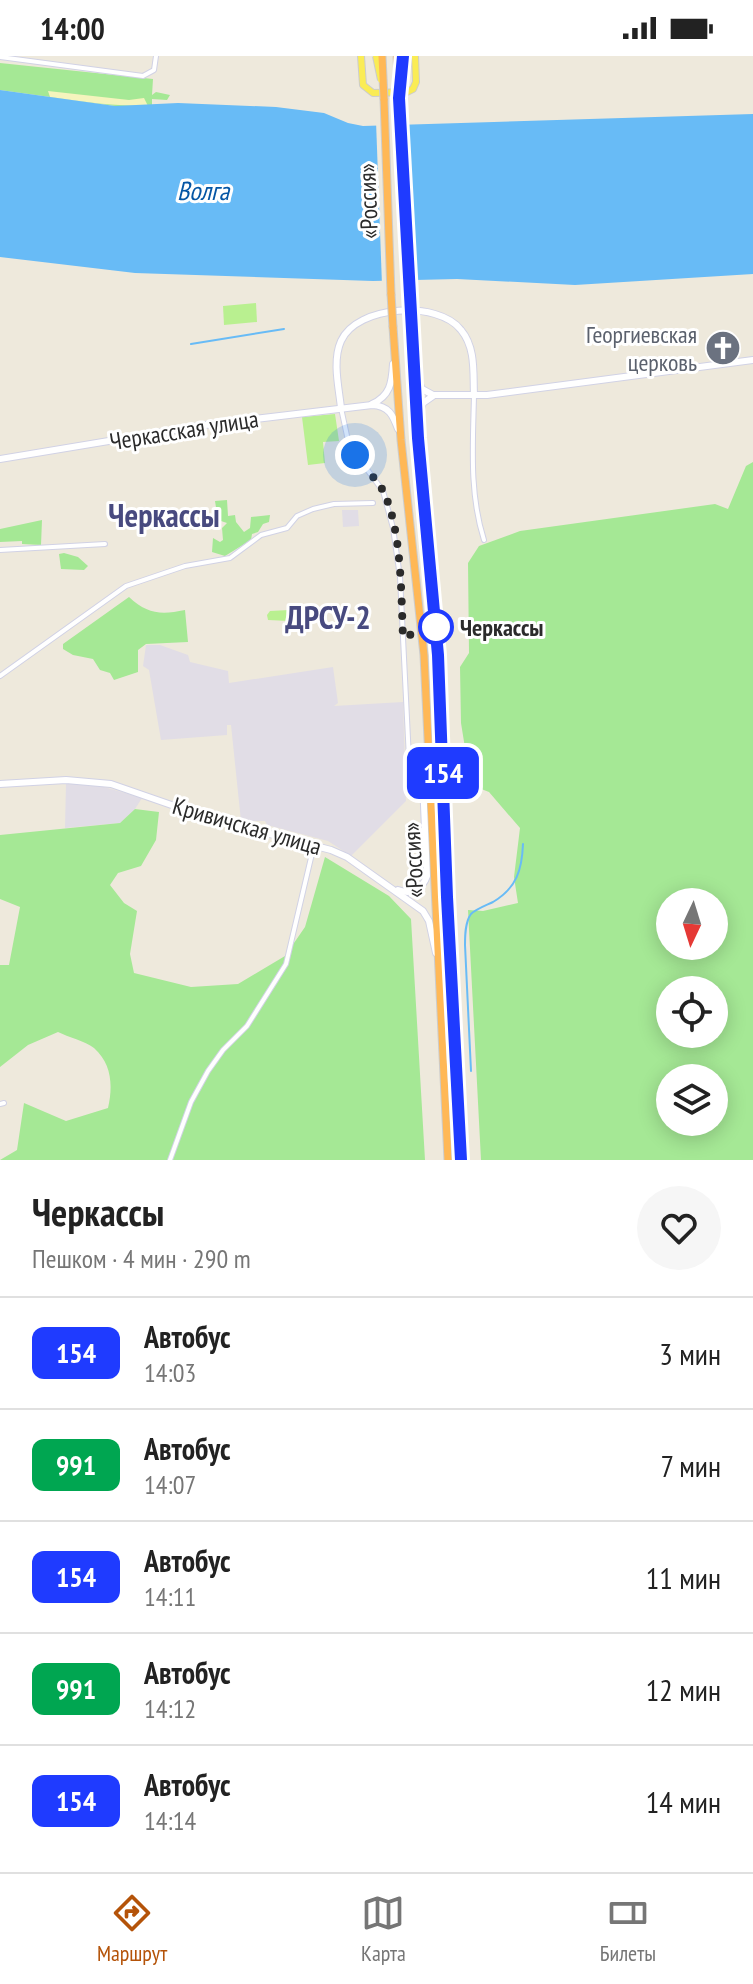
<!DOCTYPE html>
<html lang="ru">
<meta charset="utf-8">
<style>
:root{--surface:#fff;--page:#f6f6f6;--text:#222;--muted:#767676;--line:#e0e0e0;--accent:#b45309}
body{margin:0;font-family:"PT Sans Narrow",sans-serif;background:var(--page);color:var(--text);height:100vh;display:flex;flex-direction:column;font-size:30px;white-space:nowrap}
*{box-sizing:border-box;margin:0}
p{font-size:26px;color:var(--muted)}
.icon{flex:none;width:44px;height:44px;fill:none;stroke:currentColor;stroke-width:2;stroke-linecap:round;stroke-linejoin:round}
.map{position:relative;height:1104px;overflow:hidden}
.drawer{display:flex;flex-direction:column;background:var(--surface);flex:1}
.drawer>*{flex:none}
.badge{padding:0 16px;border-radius:12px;font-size:28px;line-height:52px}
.needle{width:52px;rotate:184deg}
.controls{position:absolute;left:656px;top:832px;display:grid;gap:16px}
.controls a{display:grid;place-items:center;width:72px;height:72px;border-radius:50%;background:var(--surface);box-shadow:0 4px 20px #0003;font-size:40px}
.you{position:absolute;width:40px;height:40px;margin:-20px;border:6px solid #fff;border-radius:50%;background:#1a73e8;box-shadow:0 0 0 12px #1a73e833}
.map>.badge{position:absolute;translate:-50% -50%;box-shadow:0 0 0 4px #fff}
.round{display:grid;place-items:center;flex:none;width:84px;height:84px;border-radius:42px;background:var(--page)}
.summary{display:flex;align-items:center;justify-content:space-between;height:136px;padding:0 32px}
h1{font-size:38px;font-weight:600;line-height:60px}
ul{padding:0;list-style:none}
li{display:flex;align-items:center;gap:24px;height:112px;padding:0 32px;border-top:2px solid var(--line)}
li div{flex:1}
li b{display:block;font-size:30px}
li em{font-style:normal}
li .badge{min-width:88px;font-weight:700;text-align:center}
.status{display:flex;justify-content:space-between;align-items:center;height:56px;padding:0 40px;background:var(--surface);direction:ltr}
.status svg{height:22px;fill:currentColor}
.menu{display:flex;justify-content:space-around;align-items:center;height:112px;border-top:2px solid var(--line);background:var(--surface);font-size:22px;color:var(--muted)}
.menu a{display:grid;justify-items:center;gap:4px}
.menu .active{color:var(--accent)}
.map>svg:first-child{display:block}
.industrial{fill:#e1dde6}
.green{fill:#a5e895;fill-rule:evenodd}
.sand{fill:#f5f4bd}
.pitch{fill:#b9f090}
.water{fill:#68bbf6}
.pier{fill:#eee9dc}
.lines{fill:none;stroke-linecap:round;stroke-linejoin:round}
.stream{stroke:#68bbf6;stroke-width:2}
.street-casing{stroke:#d1d2e5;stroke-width:6}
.secondary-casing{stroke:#d1d2e5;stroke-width:8}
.primary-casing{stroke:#ccc;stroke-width:8}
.highway-casing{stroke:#ccc;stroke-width:9}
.street{stroke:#fff;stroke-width:4}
.secondary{stroke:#fff;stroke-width:6}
.primary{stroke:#faec55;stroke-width:6}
.highway{stroke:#ffb856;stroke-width:7}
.primary-bridge-casing{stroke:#ccc;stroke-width:8;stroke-linecap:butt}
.highway-bridge-casing{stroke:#ccc;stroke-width:9;stroke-linecap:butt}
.primary-bridge{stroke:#faec55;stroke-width:6}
.highway-bridge{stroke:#ffb856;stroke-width:7}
.line-casing{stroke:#fff;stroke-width:18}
.line{stroke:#1f3bff;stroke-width:12}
.walk{stroke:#2b2b2b;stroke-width:8;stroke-dasharray:0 14.4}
.stop-dot{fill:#fff;stroke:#1f3bff;stroke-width:4}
.labels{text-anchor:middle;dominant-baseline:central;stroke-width:6;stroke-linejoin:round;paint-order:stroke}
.street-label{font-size:24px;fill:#2b2b2b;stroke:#fff}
.worship-label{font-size:24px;fill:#5b616d;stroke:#fff;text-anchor:end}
.stop-label{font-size:24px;font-weight:bold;fill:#2b2b2b;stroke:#fff;text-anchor:start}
.water-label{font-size:26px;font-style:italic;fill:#0556a5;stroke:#fff}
.district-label{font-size:32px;font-weight:bold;fill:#484a7f;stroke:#fff}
</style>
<div class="status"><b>14:00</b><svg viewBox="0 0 49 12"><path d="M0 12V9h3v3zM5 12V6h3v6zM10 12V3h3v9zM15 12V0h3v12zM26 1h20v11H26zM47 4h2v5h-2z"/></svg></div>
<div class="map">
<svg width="753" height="1104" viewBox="0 0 753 1104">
<rect width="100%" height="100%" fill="#eee9dc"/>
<g class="industrial">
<polygon points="342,454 358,454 359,470 343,471"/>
<polygon points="146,589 160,589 188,599 190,606 228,615 229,627 333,611 338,647 334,650 403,646 406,745 351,800 328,785 267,769 265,765 241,765 231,669 227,669 227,679 161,684 149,614 143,610"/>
<polygon points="66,727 104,731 142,742 135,753 120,767 65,772"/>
</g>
<g class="green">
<polygon points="0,7 153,23 152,39 156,36 170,39 167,44 152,43 152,50 115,50 0,34"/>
<path d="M753 406V1104H481L468 854 483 855 518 847 514 821 520 772 489 736 471 729 461 667 460 611 469 597 468 507 479 490 520 475 715 448 728 453 746 410ZM670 846H714V890H670ZM670 934H714V978H670ZM670 1022H714V1066H670Z"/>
<polygon points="227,444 228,460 235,459 236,466 244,476 250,472 251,461 270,459 269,466 263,468 258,476 252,478 251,484 225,500 212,496 213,482 220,486 223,484 222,472 227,467 218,464 215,445"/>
<polygon points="42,464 41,489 22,488 22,485 0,486 0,473"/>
<polygon points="64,497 78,501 88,510 84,514 61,513 59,498"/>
<path d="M129 541C147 558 161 559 185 554L188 586 146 588 138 594V616L114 624 110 617 100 614 93 603 73 599 63 593V588Z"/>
<path d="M135 753 159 756 156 784 141 810 118 817 110 829 124 847 137 855 130 898 134 917 191 931 238 928 285 900 305 871 325 801 389 840 411 863 425 1104H0L17 1094 24 1047 66 1065 108 1052C113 1030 112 1008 94 992 85 985 68 981 58 976L28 989 0 1011V909H9L20 851 0 843V779L120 767Z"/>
</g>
<path class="sand" d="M48 35 129 44 144 42 148 50C115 50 83 46 50 41Z"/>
<g class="pitch">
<polygon points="256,247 257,266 224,269 223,250"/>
<polygon points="335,358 339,385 323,386 325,407 308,409 302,361"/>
<polygon points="289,554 291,561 289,565 268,564 267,559 270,555"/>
</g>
<polygon class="water" points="0,34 115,50 178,47 276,51 324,57 348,67 363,70 753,58 753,218 575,229 457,223 373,225 135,217 0,201"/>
<polygon class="pier" points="407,63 416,228 382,229 376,65"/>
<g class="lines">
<g class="stream">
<polyline points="191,288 284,273"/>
<path d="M471 1015 465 889C465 880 465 866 471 858 476 853 487 849 493 846 517 832 522 813 523 788"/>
</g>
<defs>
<g id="street">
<polyline points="0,1 143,20 154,14 156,0"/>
<path d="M474 339C473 388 469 437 484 484"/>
<polyline points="341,352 349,389 383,435 393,472 400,521 409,703 422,702"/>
<polyline points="0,494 105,488"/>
<polyline points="0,620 126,530 185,510 230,502 261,479 287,472 297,460 313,453 334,448 373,447"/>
<polyline points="0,1048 4,1047"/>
<polyline points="170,1104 191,1046 208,1015 223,994 247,970 286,908 314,789"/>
</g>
<g id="secondary">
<polyline points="416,320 422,333 433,339 487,339 753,304"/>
<path d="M372 348C390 340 392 327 393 308"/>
<path d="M341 352C339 332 332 305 341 285 357 249 438 244 461 274 476 292 473 317 474 339"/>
<polyline points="419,358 423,347 433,340"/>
<path d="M0 403 205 369 372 349C389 350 393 359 398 373"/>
<polyline points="0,728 66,724 111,728 209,762 331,794 347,801 423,855 429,865 436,897"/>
<path d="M398 834C411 839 422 834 427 820L422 702 428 690"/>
</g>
<polyline id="primary" points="361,0 363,29 373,37 407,36 413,33 416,26 415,0"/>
<g id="highway">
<polyline points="399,42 403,108"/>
<polyline points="384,43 391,238"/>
<polyline points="411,270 418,382 438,599 461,1104"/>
<polyline points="393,271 401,384 424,599 448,1104"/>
</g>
</defs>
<use href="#street" class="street-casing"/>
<use href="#secondary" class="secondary-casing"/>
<use href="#primary" class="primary-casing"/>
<use href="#highway" class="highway-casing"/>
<use href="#street" class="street"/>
<use href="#secondary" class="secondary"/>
<use href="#primary" class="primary"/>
<use href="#highway" class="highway"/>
<defs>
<g id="primary-bridge">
<polyline points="376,0 381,24"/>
<polyline points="401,23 403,0"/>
</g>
<g id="highway-bridge">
<polyline points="382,0 384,43"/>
<polyline points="397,0 399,42"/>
<polyline points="403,108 411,270"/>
<polyline points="391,238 393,271"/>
</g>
</defs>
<use href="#primary-bridge" class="primary-bridge-casing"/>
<use href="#highway-bridge" class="highway-bridge-casing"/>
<use href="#primary-bridge" class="primary-bridge"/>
<use href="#highway-bridge" class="highway-bridge"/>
</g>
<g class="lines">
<defs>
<polyline id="line" points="403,0 399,42 418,382 438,599 447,841 461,1104"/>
</defs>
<use href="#line" class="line-casing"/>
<use href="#line" class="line"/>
<path class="walk" d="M355 399C363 411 374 420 382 433 402 470 401 539 403 581L436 571"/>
</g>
<defs>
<symbol id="church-disc" viewBox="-11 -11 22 22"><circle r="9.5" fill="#6b7280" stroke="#fff"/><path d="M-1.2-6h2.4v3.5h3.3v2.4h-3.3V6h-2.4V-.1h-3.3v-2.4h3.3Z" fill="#fff"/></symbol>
</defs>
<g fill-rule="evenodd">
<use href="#church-disc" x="703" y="272" width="40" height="40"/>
</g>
<circle class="stop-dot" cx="436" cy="571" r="16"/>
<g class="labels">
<g class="street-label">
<text transform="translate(368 145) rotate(-92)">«Россия»</text>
<text transform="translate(184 374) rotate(-9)">Черкасская улица</text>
<text transform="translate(247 770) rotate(16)">Кривичская улица</text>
<text transform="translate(413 804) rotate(-93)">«Россия»</text>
</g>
<g class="worship-label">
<text x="697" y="278">Георгиевская<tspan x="697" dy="28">церковь</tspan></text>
</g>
<g class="stop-label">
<text x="460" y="571">Черкассы</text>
</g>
<g class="water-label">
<text x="203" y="134">Волга</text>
</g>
<g class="district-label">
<text x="164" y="459">Черкассы</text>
<text x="328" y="561">ДРСУ-2</text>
</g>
</g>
</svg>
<div class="controls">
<a><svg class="needle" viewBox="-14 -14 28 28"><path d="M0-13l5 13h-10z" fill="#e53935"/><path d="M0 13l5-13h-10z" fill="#767676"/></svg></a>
<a><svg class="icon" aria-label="locate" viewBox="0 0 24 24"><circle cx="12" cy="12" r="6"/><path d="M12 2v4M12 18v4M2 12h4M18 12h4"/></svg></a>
<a><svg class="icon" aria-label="layers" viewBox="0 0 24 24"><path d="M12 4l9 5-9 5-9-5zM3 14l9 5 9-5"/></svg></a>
</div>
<div class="you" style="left:355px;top:399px"></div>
<b class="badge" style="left:443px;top:717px;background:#1f3bff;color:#fff">154</b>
</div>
<section class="drawer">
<div class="summary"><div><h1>Черкассы</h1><p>Пешком · 4 мин · 290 m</p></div><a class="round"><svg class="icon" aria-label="heart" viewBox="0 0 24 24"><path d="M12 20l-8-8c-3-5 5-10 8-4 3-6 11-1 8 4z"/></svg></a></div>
<ul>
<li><span class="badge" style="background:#1f3bff;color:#fff">154</span><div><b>Автобус</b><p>14:03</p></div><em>3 мин</em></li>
<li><span class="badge" style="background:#00a651;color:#fff">991</span><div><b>Автобус</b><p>14:07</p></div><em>7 мин</em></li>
<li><span class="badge" style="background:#1f3bff;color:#fff">154</span><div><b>Автобус</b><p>14:11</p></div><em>11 мин</em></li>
<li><span class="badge" style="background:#00a651;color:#fff">991</span><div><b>Автобус</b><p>14:12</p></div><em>12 мин</em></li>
<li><span class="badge" style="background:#1f3bff;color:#fff">154</span><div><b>Автобус</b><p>14:14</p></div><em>14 мин</em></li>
</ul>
</section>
<nav class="menu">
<a class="active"><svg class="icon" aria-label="directions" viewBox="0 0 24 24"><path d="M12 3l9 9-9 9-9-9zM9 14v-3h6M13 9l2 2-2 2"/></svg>Маршрут</a>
<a><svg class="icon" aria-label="map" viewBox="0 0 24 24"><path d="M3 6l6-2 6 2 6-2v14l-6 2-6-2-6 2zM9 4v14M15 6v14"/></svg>Карта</a>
<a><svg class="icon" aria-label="tickets" viewBox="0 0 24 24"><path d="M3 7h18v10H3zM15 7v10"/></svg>Билеты</a>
</nav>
